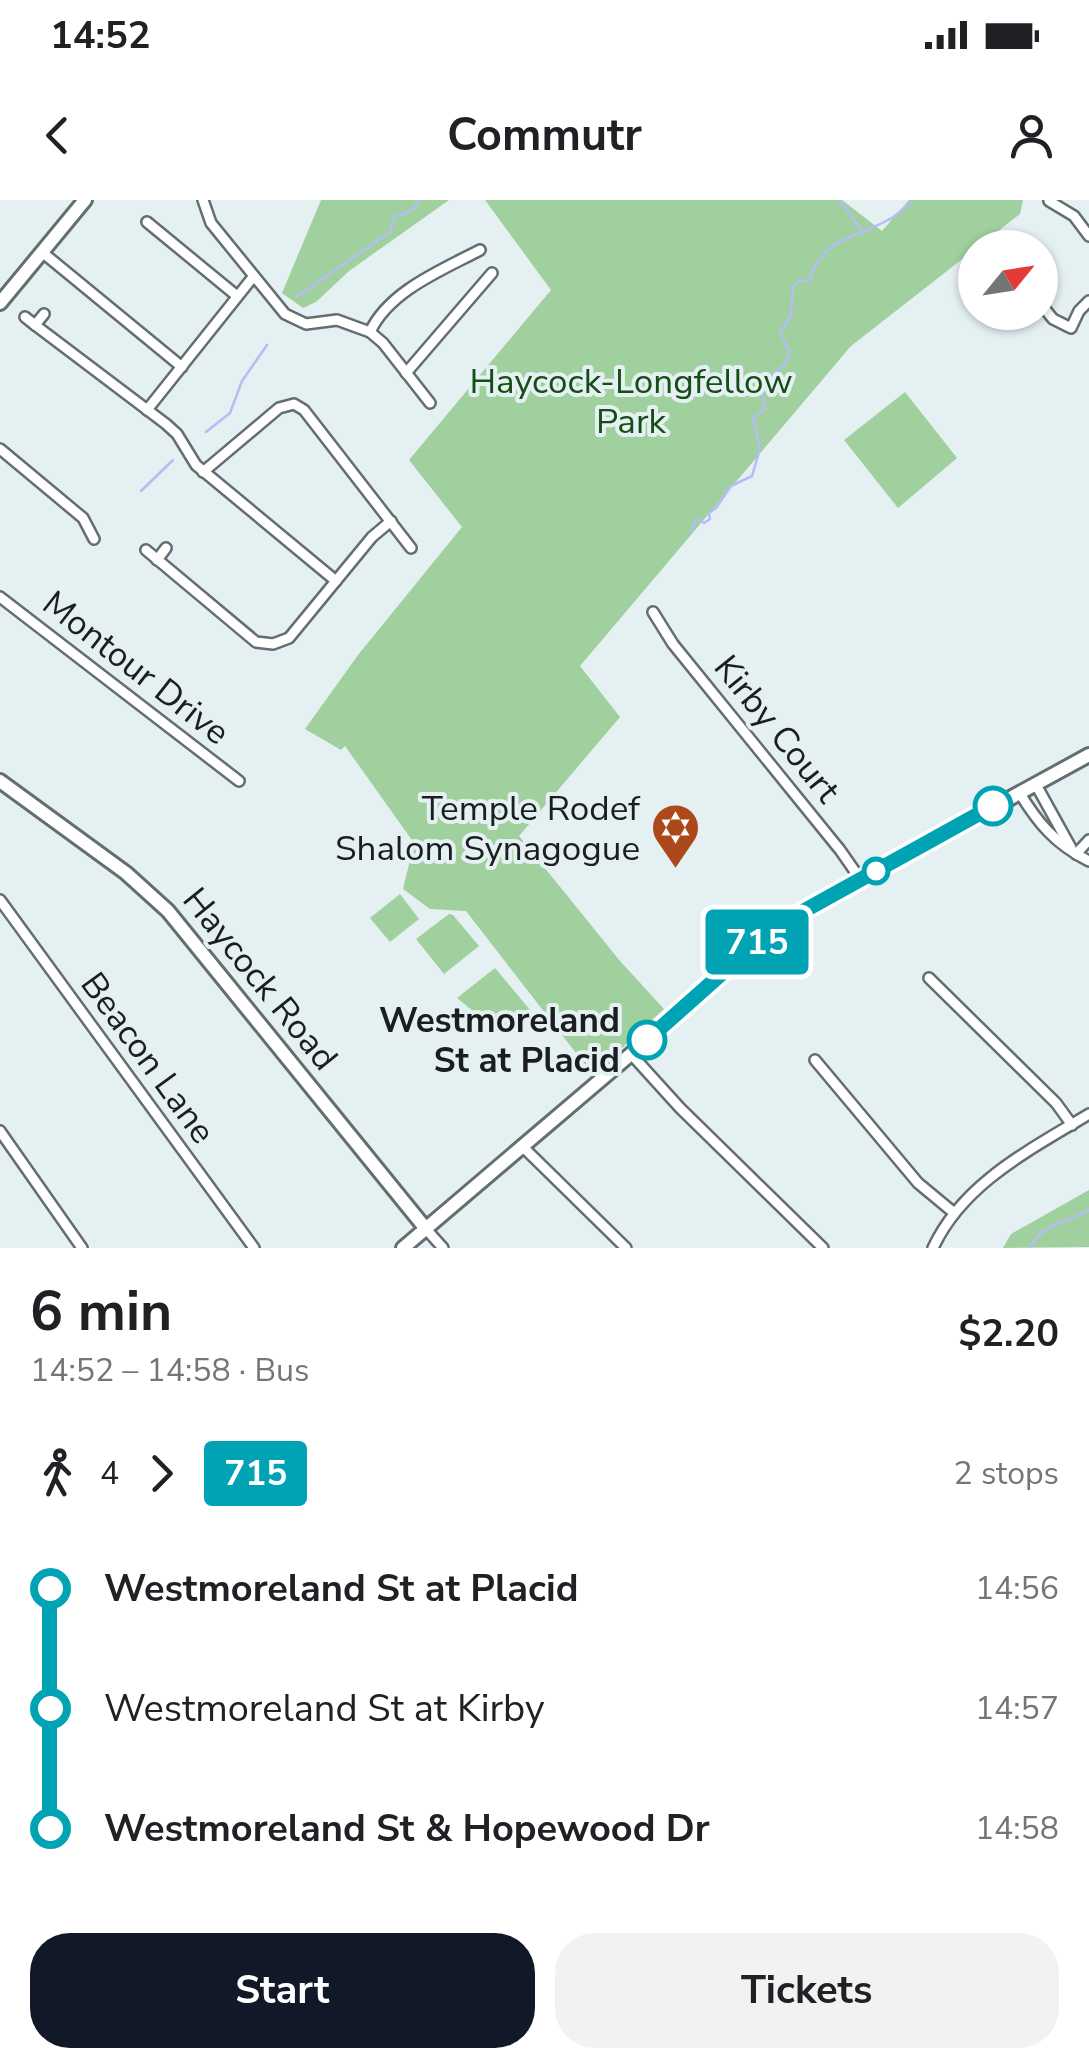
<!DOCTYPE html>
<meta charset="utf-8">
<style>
:root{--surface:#fff;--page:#f2f2f2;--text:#202124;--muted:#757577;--accent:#111827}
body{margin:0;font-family:"Nunito Sans",sans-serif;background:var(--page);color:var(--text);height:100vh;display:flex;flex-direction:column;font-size:38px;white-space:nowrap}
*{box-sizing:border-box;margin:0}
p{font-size:32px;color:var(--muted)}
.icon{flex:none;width:55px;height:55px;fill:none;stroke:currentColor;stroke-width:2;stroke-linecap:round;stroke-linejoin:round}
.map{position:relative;height:1048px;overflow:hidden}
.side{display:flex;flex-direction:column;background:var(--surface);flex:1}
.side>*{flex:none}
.badge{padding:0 20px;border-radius:8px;font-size:35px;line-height:65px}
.needle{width:65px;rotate:60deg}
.buttons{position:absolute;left:958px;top:30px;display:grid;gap:20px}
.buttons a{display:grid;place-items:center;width:100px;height:100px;border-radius:50%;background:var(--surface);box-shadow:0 2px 8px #0004;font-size:50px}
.map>.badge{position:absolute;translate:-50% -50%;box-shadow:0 0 0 5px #fff}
.legs{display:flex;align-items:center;gap:15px;height:110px;padding:0 30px;font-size:32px}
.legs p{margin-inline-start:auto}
.summary{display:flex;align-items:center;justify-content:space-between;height:170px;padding:0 30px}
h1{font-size:55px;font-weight:700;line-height:75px}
.cta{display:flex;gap:20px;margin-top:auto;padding:20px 30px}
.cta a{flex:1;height:115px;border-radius:40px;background:var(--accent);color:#fff;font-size:40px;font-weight:700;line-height:115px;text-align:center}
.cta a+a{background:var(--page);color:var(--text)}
ul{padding:0 30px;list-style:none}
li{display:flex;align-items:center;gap:35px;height:120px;font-size:38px}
li i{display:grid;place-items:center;width:15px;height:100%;margin:0 12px;background:currentColor}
li i::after{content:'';width:25px;height:25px;margin:-12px;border:8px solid;border-radius:50%;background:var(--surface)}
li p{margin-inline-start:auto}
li:first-child i{background:linear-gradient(#0000 50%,currentColor 0)}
li:last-child i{background:linear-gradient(currentColor 50%,#0000 0)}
.status{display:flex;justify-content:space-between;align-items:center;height:70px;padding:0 50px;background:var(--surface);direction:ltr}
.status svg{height:28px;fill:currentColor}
header{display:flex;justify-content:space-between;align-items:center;height:130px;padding:0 30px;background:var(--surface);font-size:45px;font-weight:700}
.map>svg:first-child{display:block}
.green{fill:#a0d09d}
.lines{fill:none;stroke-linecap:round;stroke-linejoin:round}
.stream{stroke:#b5bcf6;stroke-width:2.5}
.minor-casing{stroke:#646e70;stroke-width:14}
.secondary-casing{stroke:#646e70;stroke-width:18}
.minor{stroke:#fff;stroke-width:9}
.secondary{stroke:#fff;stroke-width:12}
.line-1-casing{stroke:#fff;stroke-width:22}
.line-1{stroke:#00a3b4;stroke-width:15}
.stop-1-dot{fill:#fff;stroke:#00a3b4;stroke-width:5}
.labels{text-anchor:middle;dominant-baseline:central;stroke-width:8;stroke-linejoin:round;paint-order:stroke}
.park-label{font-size:35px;fill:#144e15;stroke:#e5f0f3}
.street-label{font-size:35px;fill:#1a1e1f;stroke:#e5f0f3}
.poi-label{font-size:35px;fill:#1a1e1f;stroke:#e5f0f3;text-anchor:end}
.stop-label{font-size:35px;font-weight:bold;fill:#1a1e1f;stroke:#e5f0f3;text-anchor:end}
</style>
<div class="status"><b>14:52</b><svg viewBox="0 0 49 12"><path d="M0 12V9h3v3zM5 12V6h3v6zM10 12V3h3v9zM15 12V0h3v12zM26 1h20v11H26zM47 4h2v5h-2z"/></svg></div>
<header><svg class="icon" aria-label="back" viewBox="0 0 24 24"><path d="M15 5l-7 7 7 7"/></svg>Commutr<svg class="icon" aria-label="person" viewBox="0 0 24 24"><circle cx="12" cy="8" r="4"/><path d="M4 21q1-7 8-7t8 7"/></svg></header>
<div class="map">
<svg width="1089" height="1048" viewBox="0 0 1089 1048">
<rect width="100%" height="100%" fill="#e5f0f3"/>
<g class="green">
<polygon points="321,0 449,0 349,71 316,102 303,108 282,93"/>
<polygon points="485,0 842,0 882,31 909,0 1023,0 1020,14 851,146 580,466 620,517 519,636 620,761 664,809 593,875 466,711 430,709 403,689 414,643 345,546 341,550 305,529 358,455 462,327 409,260 551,90"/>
<polygon points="905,192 957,258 898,308 844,240"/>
<polygon points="400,694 419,719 390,742 370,718"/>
<polygon points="449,714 453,715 479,746 444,774 416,739"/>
<polygon points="495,768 531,811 506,831 490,813 473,811 457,798"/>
<polygon points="1089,990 1089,1047 1003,1048 1011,1034"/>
</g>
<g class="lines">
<g class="stream">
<polyline points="839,0 862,31"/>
<polyline points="296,97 390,32 394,17 411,11 420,0"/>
<polyline points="206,232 230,213 242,181 267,145"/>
<polyline points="141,291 173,260"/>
<path d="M691 332 696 318 704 323 710 319 709 313 716 308 731 286 752 276 760 249 753 218 765 209 761 185 785 164 790 153 780 132 791 116 793 87 798 81H809C823 37 853 39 888 20 897 16 905 7 913 0"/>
<path d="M1030 1048C1040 1024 1068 1022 1089 1010"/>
</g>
<defs>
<g id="minor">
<polyline points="203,0 211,23 285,114 306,124 337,120 370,132 383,143 430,203"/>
<polyline points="1049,1 1074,16 1089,36"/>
<polyline points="147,22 237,96"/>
<polyline points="42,52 182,167"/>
<polyline points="1040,103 1053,119 1071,128 1079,111 1089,101"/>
<polyline points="25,117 35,125 44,114"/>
<polyline points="35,125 166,224 177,234 196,265 336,381"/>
<path d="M370 132C389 91 442 70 480 50"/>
<polyline points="406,173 492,73"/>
<polyline points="147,210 253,77"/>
<polyline points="0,249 83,318 94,339"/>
<polyline points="203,272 279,208 294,204 304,210 411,348"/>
<polyline points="146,350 256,442 273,444 289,438 372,337 391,321"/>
<polyline points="157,360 166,348"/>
<polyline points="0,397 239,581"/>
<polyline points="653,412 673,444 840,650 861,680"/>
<polyline points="1035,583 1071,648"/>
<path d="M1019 592C1038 623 1055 644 1089 661"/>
<polyline points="1076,654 1089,640"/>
<polyline points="0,700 254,1048"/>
<polyline points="929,778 1056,903 1072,925"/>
<polyline points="631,854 680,908 823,1048"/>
<polyline points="815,860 918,983 953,1012"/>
<polyline points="0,931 82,1048"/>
<polyline points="522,946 626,1048"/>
<polyline points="426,1029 443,1048"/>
<path d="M933 1048C963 983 1030 950 1089 914"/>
</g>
<g id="secondary">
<polyline points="0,103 85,0"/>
<polyline points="0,581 126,673 168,711 426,1029"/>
<polyline points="403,1048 631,854 773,728 1089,555"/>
</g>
</defs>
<use href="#minor" class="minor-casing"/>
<use href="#secondary" class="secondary-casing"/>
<use href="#minor" class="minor"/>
<use href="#secondary" class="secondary"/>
</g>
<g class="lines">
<defs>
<polyline id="line-1" points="647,840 773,728 993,606"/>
</defs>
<use href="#line-1" class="line-1-casing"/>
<use href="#line-1" class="line-1"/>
</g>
<defs>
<symbol id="synagogue-pin" viewBox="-11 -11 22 30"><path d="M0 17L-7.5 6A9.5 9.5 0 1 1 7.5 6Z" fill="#ad481b" stroke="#e5f0f3"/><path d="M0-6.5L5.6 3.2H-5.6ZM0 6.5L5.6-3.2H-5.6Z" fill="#fff"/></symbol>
</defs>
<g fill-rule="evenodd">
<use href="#synagogue-pin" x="648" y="600" width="55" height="75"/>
</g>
<g class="stop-1-dot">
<circle cx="993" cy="606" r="18"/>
<circle cx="876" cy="671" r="12"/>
<circle cx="647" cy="840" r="18"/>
</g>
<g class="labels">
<g class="park-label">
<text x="631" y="181">Haycock-Longfellow<tspan x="631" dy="40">Park</tspan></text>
</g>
<g class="street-label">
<text transform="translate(136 468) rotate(38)">Montour Drive</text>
<text transform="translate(777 529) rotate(51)">Kirby Court</text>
<text transform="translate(260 779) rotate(51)">Haycock Road</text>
<text transform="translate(148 858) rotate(54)">Beacon Lane</text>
</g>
<g class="poi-label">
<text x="640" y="608">Temple Rodef<tspan x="640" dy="40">Shalom Synagogue</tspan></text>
</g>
<g class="stop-label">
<text x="620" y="820">Westmoreland<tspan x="620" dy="40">St at Placid</tspan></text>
</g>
</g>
</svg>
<div class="buttons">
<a><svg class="needle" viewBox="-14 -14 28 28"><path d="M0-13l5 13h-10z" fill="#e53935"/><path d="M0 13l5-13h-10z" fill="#757577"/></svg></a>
</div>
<b class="badge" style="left:757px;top:742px;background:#00a3b4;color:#fff">715</b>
</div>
<section class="side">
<div class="summary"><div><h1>6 min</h1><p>14:52 – 14:58 · Bus</p></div><b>$2.20</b></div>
<div class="legs"><svg class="icon" aria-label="walk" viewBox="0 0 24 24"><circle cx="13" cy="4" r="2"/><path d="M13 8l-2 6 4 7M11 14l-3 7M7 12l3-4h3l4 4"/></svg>4<svg class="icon" aria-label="forward" viewBox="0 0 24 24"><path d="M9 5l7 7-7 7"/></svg><b class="badge" style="background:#00a3b4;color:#fff">715</b><p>2 stops</p></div>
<ul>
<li><i style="color:#00a3b4"></i><b>Westmoreland St at Placid</b><p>14:56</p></li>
<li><i style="color:#00a3b4"></i><span>Westmoreland St at Kirby</span><p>14:57</p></li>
<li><i style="color:#00a3b4"></i><b>Westmoreland St &amp; Hopewood Dr</b><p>14:58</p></li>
</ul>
<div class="cta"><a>Start</a><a>Tickets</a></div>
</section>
